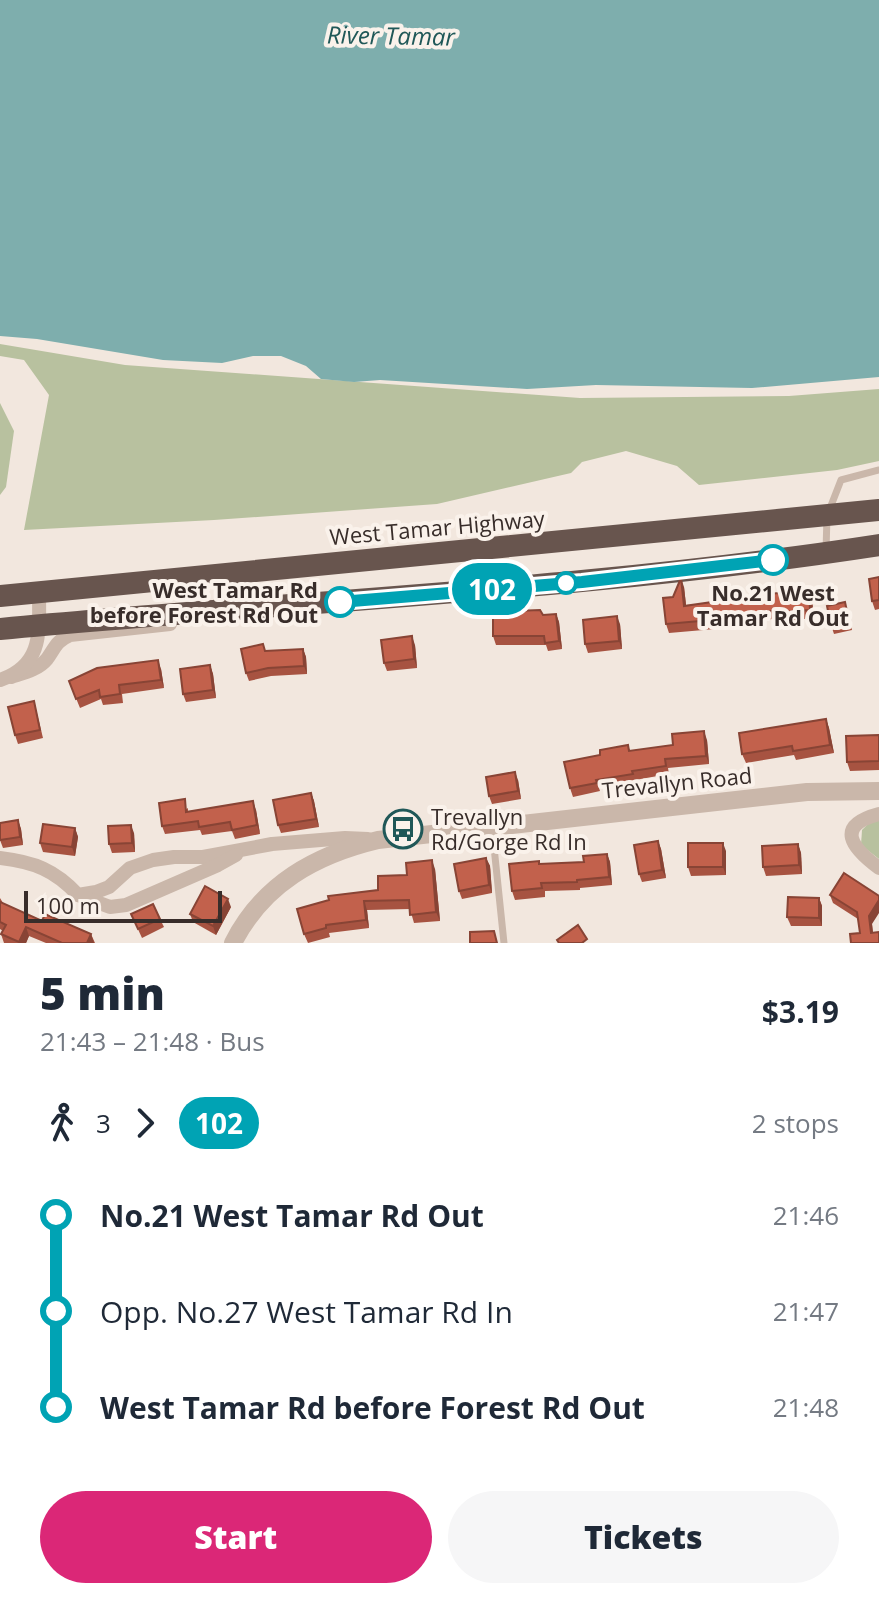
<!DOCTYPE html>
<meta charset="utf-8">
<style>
:root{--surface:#fff;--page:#f6f6f7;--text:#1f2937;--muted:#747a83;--accent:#db2777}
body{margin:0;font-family:"Open Sans",sans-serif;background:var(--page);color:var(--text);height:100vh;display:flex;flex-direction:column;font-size:30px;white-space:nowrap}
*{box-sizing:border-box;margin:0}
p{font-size:26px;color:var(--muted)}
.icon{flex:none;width:44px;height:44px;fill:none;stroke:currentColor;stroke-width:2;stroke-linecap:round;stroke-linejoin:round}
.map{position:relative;height:943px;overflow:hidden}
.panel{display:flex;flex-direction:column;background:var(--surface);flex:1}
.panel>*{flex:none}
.badge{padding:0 16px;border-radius:26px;font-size:28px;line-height:52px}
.scale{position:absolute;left:24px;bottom:20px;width:198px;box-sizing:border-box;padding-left:8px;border:4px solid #382d2a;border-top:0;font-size:22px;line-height:28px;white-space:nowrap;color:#382d2a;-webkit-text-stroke:6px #faf2eb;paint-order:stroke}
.map>.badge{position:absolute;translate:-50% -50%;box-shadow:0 0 0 4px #fff}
.legs{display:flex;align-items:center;gap:12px;height:88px;padding:0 40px;font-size:26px}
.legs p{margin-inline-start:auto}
.summary{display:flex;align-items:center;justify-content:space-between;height:136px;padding:0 40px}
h1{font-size:44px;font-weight:800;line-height:60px}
.button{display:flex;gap:16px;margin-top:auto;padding:16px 40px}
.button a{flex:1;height:92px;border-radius:48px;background:var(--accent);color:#fff;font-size:32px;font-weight:800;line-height:92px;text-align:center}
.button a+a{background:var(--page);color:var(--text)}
ul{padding:0 40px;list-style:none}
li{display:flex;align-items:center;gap:28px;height:96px;font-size:30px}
li i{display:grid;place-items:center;width:12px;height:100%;margin:0 10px;background:currentColor}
li i::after{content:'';width:20px;height:20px;margin:-10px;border:6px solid;border-radius:50%;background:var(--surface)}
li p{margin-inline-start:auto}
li:first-child i{background:linear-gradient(#0000 50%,currentColor 0)}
li:last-child i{background:linear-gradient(currentColor 50%,#0000 0)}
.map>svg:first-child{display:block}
.green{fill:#b8c19f}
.water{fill:#7eaead}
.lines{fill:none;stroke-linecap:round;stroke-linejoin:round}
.service{stroke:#cab7aa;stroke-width:7}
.minor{stroke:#cab7aa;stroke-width:14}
.tertiary{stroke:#cab7aa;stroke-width:18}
.trunk{stroke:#68554e;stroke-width:22}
.wall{fill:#a75341}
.shaded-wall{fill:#884435}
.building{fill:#c2614c;stroke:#884435;stroke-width:2}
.line-1-casing{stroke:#fff;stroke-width:18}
.line-1{stroke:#00a3b4;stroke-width:12}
.stop-1-dot{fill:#fff;stroke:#00a3b4;stroke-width:4}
.labels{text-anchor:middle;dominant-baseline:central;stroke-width:8;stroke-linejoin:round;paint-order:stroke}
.street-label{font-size:22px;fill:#382d2a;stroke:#faf2eb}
.stop-label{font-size:22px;font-weight:bold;fill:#382d2a;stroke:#faf2eb;text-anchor:end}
.poi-label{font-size:22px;fill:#382d2a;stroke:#faf2eb;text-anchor:start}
.water-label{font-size:24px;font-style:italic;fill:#205858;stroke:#faf2eb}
</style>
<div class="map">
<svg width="879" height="943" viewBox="0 0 879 943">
<rect width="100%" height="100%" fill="#f2e7de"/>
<g class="green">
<polygon points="0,344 125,365 580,398 789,396 879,389 879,461 837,470 699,485 677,466 626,451 582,462 571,473 437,504 214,520 24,530 49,395 24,360 0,356"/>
<polygon points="0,403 14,431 6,487 0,495"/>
<polygon points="879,820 879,859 861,845 862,830 870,822"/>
</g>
<polygon class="water" points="0,0 879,0 879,377 752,388 596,385 527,389 380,380 354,382 321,379 306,366 281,356 253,356 222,363 163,360 37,339 0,336"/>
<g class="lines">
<g class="service">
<polyline points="826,551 827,516 841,480 879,470"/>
<polyline points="494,847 504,943"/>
</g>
<g class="minor">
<path d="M11 677C23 673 38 670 47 659 55 648 56 641 70 635L170 624"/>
<path d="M0 680C44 665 39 631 39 591"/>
<path d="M879 814C834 826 852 848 879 868"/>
<path d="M0 858C34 862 55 870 78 895L96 892 109 887 130 868 153 860 174 857H203L272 844 345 838 368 839"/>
<polyline points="78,895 110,907 126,905 218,865 236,855"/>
</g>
<path class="tertiary" d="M233 943C263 884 315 855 378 840L807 792 879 791"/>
<g class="trunk">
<polyline points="0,596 879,510"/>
<path d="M0 629C293 601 588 590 879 545"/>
</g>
</g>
<g class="wall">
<polygon points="879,577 879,609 875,610 872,601"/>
<polygon points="684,587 686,605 812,600 814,618 785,621 785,618 738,622 738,627 669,633 666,624 673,597"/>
<polygon points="848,611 852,630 834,634 831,625"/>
<polygon points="556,614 559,622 562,649 548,651 546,645 496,645 493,636 543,615"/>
<polygon points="620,624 622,649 588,653 585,644"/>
<polygon points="415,645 417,668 387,671 384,663"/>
<polygon points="303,649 306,657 307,674 271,676 249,681 246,673 266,651"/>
<polygon points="210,665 213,674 216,698 186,702 183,694"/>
<polygon points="161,669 164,688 122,694 123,703 103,705 101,699 80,708 69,681"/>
<polygon points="34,701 43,738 18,744 15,735"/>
<polygon points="826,719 829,728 834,753 796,760 794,755 746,763 742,754"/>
<polygon points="879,735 879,770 850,771 847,762"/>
<polygon points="707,740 709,764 668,768 669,774 635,780 636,782 599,788 600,791 573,797 570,788 600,755 628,745 630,751"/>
<polygon points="518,780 521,799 492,804 489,796"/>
<polygon points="311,793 314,801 319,827 281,833 278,825"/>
<polygon points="188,808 188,811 256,810 260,834 235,839 232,831 202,835 200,830 165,834 162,826"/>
<polygon points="18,820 21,829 23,845 3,848 0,840"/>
<polygon points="75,828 78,837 75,856 43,852 40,843"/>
<polygon points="134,833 135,852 112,853 109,844"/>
<polygon points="658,841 661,849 666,878 642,882 639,874"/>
<polygon points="798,844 801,853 802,874 766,876 763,867"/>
<polygon points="726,851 726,875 691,876 688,867"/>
<polygon points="607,854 610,862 612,885 580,888 580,890 545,891 545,897 515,900 512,891 540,864 584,862"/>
<polygon points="486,858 490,866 492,893 462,899 459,891"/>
<polygon points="435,869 440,921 414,923 410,909 367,910 369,928 329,933 330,937 308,943 304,934 378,890 407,875"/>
<polygon points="844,873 872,924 873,933 860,933 858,919 833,903 830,895"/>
<polygon points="0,898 3,903 42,921 91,934 95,943 46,943 29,936 26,943 4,943 1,934 3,931 0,929"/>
<polygon points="819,898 822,906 822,926 791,926 787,917"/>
<polygon points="231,907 216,935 193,922 190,914"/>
<polygon points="131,914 160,919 164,927 142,938"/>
</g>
<g class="shaded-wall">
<polygon points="681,578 684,587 687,614 684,606"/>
<polygon points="809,591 812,600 814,618 810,610"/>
<polygon points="556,614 559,622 562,649 559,641"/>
<polygon points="617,616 620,624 622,649 619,641"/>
<polygon points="412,636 415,645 417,668 414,659"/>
<polygon points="303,649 306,657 307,674 304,666"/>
<polygon points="158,660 161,669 164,688 161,680"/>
<polygon points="210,665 213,674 216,698 213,690"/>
<polygon points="826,719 829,728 834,753 830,745"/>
<polygon points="704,731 707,740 709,764 706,756"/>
<polygon points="515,772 518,780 521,799 518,791"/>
<polygon points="311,793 314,801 319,827 316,819"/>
<polygon points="253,801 256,810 260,834 257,825"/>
<polygon points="18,820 21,829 23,845 20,837"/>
<polygon points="131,825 134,833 135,852 132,843"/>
<polygon points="75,828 78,837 75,856 72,847"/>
<polygon points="658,841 661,849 666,878 662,870"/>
<polygon points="723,843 726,851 726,875 723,867"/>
<polygon points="798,844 801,853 802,874 799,865"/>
<polygon points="607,854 610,862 612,885 609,877"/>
<polygon points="486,858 490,866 492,893 489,885"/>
<polygon points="432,860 435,869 440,921 436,912"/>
<polygon points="819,898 822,906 822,926 819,918"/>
<polygon points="228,899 231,907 216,935 213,926"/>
<polygon points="879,900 879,913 872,924 874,942 871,933 869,916"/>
<polygon points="364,901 367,910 369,928 366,920"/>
<polygon points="26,927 29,936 26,943 19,943"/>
<polygon points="91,934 94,943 87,943"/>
</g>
<g class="building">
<polygon points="879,577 879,600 872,601 869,579"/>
<polygon points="681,578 684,606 740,598 739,596 809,591 810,610 782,612 782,610 734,614 735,618 666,624 663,598 673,597"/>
<polygon points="845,602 849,621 831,625 827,606"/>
<polygon points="540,610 543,615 556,614 559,641 545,643 544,636 493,636 493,612"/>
<polygon points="617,616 619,641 585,644 583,620"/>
<polygon points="412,636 414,659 384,663 381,640"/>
<polygon points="263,644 265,651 303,649 304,666 268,668 246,673 241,649"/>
<polygon points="158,660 161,680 119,685 120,694 100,697 99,690 76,699 69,681 97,668"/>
<polygon points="210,665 213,690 183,694 180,669"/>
<polygon points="34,701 40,730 15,735 8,707"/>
<polygon points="826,719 830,745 793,751 792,746 742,754 739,733"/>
<polygon points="704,731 706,756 665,759 666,766 632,771 633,774 596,780 597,783 570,788 564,762 600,755 600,750 628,745 629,751 673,745 672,734"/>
<polygon points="879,735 879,761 847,762 846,736"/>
<polygon points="515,772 518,791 489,796 486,777"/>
<polygon points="311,793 316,819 278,825 273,800"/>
<polygon points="185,799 186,812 253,801 257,825 232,830 230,822 199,827 198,821 162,826 159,803"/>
<polygon points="18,820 20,837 0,840 0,823"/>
<polygon points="43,824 75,828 72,847 40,843"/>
<polygon points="131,825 132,843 109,844 108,826"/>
<polygon points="658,841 662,870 639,874 634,845"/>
<rect x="688" y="843" width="35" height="24"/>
<polygon points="798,844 799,865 763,867 762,846"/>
<polygon points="607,854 609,877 577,880 577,882 541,883 542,888 512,891 509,864 539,861 539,864 584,862 583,856"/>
<polygon points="486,858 489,885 459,891 454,864"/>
<polygon points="432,860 436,912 410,915 409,900 364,901 366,920 326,925 326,928 304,934 297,909 329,900 328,896 378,890 378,876 407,875 406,863"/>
<polygon points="844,873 879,896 879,900 869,916 871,933 879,932 879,943 851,943 850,934 860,933 857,912 830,895"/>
<polygon points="205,886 228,899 213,926 190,914"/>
<polygon points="788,897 819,898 819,918 787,917"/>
<polygon points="0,902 42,921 45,914 91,934 87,943 62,943 26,927 19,942 1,934 6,925 0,922"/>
<polygon points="153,904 160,919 138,929 131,914"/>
<polygon points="578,925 587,939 582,943 559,943 557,940"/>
<polygon points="494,931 497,943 470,943 470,932"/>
</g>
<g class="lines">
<defs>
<polyline id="line-1" points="340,602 582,582 773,560"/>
</defs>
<use href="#line-1" class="line-1-casing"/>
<use href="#line-1" class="line-1"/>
</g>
<defs>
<symbol id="bus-ring" viewBox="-11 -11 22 22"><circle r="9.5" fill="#faf2eb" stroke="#205858" stroke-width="1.5"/><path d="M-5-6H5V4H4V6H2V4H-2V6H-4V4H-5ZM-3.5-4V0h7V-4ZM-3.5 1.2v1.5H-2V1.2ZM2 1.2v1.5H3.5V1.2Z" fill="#205858"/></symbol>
</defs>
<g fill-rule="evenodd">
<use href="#bus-ring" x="381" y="807" width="44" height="44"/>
</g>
<g class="stop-1-dot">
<circle cx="773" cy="560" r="14"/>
<circle cx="566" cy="583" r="10"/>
<circle cx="340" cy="602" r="14"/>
</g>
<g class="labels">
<g class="street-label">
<text transform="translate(437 527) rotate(-5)">West Tamar Highway</text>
<text transform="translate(677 782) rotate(-6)">Trevallyn Road</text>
</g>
<g class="stop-label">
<text x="318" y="589">West Tamar Rd<tspan x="318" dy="25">before Forest Rd Out</tspan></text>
<text x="773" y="592" text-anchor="middle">No.21 West<tspan x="773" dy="25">Tamar Rd Out</tspan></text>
</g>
<g class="poi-label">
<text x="431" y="816">Trevallyn<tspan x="431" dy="25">Rd/Gorge Rd In</tspan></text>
</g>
<g class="water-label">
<text transform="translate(391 35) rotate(1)">River Tamar</text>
</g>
</g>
</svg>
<div class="scale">100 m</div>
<b class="badge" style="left:492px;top:589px;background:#00a3b4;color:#fff">102</b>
</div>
<section class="panel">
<div class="summary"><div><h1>5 min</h1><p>21:43 – 21:48 · Bus</p></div><b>$3.19</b></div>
<div class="legs"><svg class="icon" aria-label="walk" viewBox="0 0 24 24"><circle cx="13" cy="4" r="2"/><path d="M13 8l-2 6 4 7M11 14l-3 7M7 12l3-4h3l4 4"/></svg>3<svg class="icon" aria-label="forward" viewBox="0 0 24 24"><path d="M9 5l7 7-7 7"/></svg><b class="badge" style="background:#00a3b4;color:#fff">102</b><p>2 stops</p></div>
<ul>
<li><i style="color:#00a3b4"></i><b>No.21 West Tamar Rd Out</b><p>21:46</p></li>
<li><i style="color:#00a3b4"></i><span>Opp. No.27 West Tamar Rd In</span><p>21:47</p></li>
<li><i style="color:#00a3b4"></i><b>West Tamar Rd before Forest Rd Out</b><p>21:48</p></li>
</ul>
<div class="button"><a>Start</a><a>Tickets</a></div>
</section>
